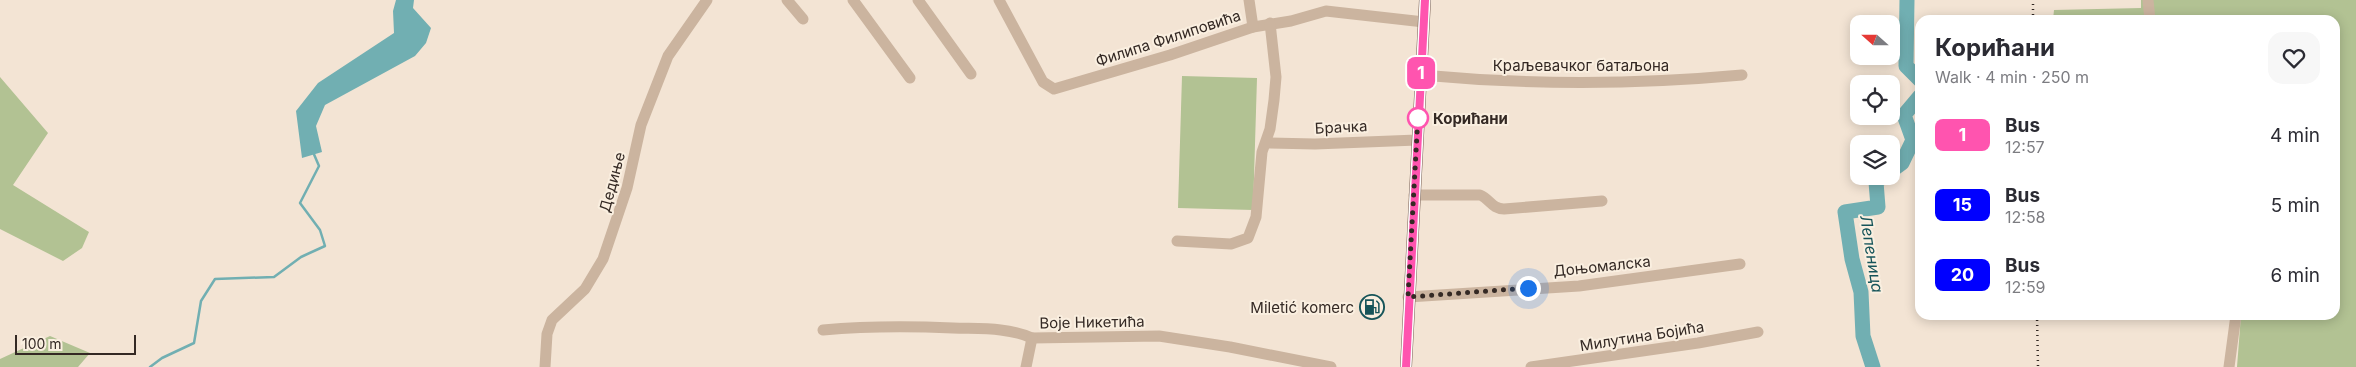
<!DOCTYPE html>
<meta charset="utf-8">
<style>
:root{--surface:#fff;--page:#f7f7f7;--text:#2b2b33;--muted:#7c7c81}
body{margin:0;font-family:Inter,sans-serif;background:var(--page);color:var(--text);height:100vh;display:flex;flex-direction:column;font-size:19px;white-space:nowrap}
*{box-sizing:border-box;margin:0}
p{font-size:16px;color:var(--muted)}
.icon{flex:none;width:28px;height:28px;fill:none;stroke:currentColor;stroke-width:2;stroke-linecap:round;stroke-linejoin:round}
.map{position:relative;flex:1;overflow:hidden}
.panel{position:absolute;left:1915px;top:15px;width:425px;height:305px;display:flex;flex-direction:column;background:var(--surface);border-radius:15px;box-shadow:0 2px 12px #0003}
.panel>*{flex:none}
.badge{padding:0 10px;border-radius:8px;font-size:18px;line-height:32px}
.needle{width:32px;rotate:291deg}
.controls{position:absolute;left:1850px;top:15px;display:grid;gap:10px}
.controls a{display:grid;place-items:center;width:50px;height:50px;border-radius:10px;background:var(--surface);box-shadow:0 2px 12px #0003;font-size:25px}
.scale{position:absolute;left:15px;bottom:12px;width:121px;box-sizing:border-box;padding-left:5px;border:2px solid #342924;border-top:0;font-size:14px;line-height:18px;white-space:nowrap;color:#342924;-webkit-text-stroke:4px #faefe0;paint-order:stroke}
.you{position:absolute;width:25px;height:25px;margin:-12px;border:4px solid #fff;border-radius:50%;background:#1a73e8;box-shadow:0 0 0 8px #1a73e833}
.map>.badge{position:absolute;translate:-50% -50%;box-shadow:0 0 0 2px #fff}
.round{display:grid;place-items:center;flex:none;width:52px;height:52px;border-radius:15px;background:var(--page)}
.summary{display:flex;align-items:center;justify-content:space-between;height:85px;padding:0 20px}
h1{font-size:24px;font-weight:700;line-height:38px}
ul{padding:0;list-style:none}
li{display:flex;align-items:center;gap:15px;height:70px;padding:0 20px}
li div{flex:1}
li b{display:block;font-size:19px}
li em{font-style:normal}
li .badge{min-width:55px;font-weight:700;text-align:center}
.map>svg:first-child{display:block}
.green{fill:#b2c293}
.water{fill:#71afb2}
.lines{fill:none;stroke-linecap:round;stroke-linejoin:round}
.stream{stroke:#71afb2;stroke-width:2.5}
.river{stroke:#71afb2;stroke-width:15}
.minor{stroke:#cbb49f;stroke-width:11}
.major{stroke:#785f53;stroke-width:12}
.rail{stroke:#342924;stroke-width:2.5;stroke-dasharray:1 4;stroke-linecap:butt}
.line-casing{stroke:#fff;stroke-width:11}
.line{stroke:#ff54af;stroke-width:8}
.walk{stroke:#342924;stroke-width:5;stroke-dasharray:0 9}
.stop-dot{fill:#fff;stroke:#ff54af;stroke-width:2.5}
.labels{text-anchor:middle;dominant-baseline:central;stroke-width:4;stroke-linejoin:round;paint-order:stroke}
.street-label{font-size:15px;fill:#342924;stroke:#faefe0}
.stop-label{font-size:15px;font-weight:bold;fill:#342924;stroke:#faefe0;text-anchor:start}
.poi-label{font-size:15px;fill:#342924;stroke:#faefe0;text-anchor:end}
.water-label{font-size:16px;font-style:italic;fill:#165459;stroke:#faefe0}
</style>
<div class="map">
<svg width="2356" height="367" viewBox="0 0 2356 367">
<rect width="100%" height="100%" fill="#f3e4d4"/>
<g class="green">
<polygon points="2141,0 2356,0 2356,367 2237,367 2241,315 2335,315 2335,20 2053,20 2054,10 2141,8"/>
<polygon points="1182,76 1257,78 1253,210 1178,208"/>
<polygon points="0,77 48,133 13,185 89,232 82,248 63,261 0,229"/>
<polygon points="50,336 90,353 78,367 0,367 0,359"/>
</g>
<polygon class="water" points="396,0 414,0 413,8 431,28 426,43 415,56 325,105 316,126 322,152 302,158 296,111 318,83 394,33 393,11"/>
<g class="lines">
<polyline class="stream" points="150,367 162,358 194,343 201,301 215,279 274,277 301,257 325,246 320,230 300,203 319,166 313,152"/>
<g class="river">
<polyline points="1907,0 1906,66 1920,80"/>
<polyline points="1891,171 1902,163 1913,140 1904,115 1920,96"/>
<polyline points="1873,367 1863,336 1861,292 1852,259 1845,212 1878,207 1876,182 1884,176"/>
</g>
<g class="minor">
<polyline points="787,0 803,19"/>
<polyline points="853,0 910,78"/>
<polyline points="918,0 971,74"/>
<polyline points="999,0 1043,82 1054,89 1170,55 1253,27 1291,21 1326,11 1424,22"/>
<polyline points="1249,0 1253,27"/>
<polyline points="2148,0 2150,20"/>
<path d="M1421 75C1529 85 1633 85 1742 75"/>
<polyline points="1266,143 1315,144 1417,140"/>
<path d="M1414 195H1480C1490 199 1492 209 1504 209L1602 201"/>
<polyline points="1177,241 1231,244 1248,238 1256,217 1262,152 1270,129 1274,100 1276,77 1270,23"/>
<polyline points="1408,297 1579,286 1740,264"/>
<path d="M823 330C867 326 909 326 953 328 980 329 1007 327 1032 338L1159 336 1230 347 1331 367"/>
<polyline points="545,367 547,334 552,320 585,289 603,259 627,188 641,125 668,56 707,0"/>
<polyline points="1026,367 1032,338"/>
<polyline points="1531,367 1698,343 1758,332"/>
<polyline points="2229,367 2236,315"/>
</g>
<polyline class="major" points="1406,367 1425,0"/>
<g class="rail">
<polyline points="2033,20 2033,0"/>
<polyline points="2037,315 2038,367"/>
</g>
</g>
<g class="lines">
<defs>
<polyline id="line" points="1406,367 1425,0"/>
</defs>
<use href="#line" class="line-casing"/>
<use href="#line" class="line"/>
<polyline class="walk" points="1418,118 1418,116 1408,297 1528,288"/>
</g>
<defs>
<symbol id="fuel-ring" viewBox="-11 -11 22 22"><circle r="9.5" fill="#faefe0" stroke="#165459" stroke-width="1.5"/><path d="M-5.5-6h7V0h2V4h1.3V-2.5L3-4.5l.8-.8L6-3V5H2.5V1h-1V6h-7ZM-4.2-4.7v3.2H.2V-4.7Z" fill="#165459"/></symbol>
</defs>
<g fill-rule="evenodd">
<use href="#fuel-ring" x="1358" y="293" width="28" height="28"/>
</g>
<circle class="stop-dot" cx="1418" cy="118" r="10"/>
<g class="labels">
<g class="street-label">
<text transform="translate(1168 38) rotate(-18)">Филипа Филиповића</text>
<text x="1581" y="65">Краљевачког батаљона</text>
<text transform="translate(1341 127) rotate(-3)">Брачка</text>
<text transform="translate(612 182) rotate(-75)">Дедиње</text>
<text transform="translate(1602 266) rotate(-6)">Доњомалска</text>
<text transform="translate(1092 322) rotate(-1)">Воје Никетића</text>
<text transform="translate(1642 336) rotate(-9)">Милутина Бојића</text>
</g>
<g class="stop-label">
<text x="1433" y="118">Корићани</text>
</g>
<g class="poi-label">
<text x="1354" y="307">Miletić komerc</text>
</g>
<g class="water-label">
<text transform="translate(1872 254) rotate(81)">Лепеница</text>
</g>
</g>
</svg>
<div class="controls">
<a><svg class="needle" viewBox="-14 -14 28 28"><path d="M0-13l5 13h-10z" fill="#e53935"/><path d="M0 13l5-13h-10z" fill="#7c7c81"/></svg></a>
<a><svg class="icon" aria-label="locate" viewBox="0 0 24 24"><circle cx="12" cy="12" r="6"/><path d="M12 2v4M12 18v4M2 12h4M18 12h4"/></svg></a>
<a><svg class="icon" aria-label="layers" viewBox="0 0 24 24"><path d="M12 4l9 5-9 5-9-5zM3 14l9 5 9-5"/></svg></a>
</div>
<div class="scale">100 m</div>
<div class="you" style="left:1528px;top:288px"></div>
<b class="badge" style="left:1421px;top:73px;background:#ff54af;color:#fff">1</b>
<section class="panel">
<div class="summary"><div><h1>Корићани</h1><p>Walk · 4 min · 250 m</p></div><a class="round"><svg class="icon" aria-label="heart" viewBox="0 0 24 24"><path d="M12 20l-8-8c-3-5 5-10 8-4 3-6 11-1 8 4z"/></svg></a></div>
<ul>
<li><span class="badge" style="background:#ff54af;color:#fff">1</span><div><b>Bus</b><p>12:57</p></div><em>4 min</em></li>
<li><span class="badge" style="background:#00f;color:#fff">15</span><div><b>Bus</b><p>12:58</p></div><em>5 min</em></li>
<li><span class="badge" style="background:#00f;color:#fff">20</span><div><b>Bus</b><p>12:59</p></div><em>6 min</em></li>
</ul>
</section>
</div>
